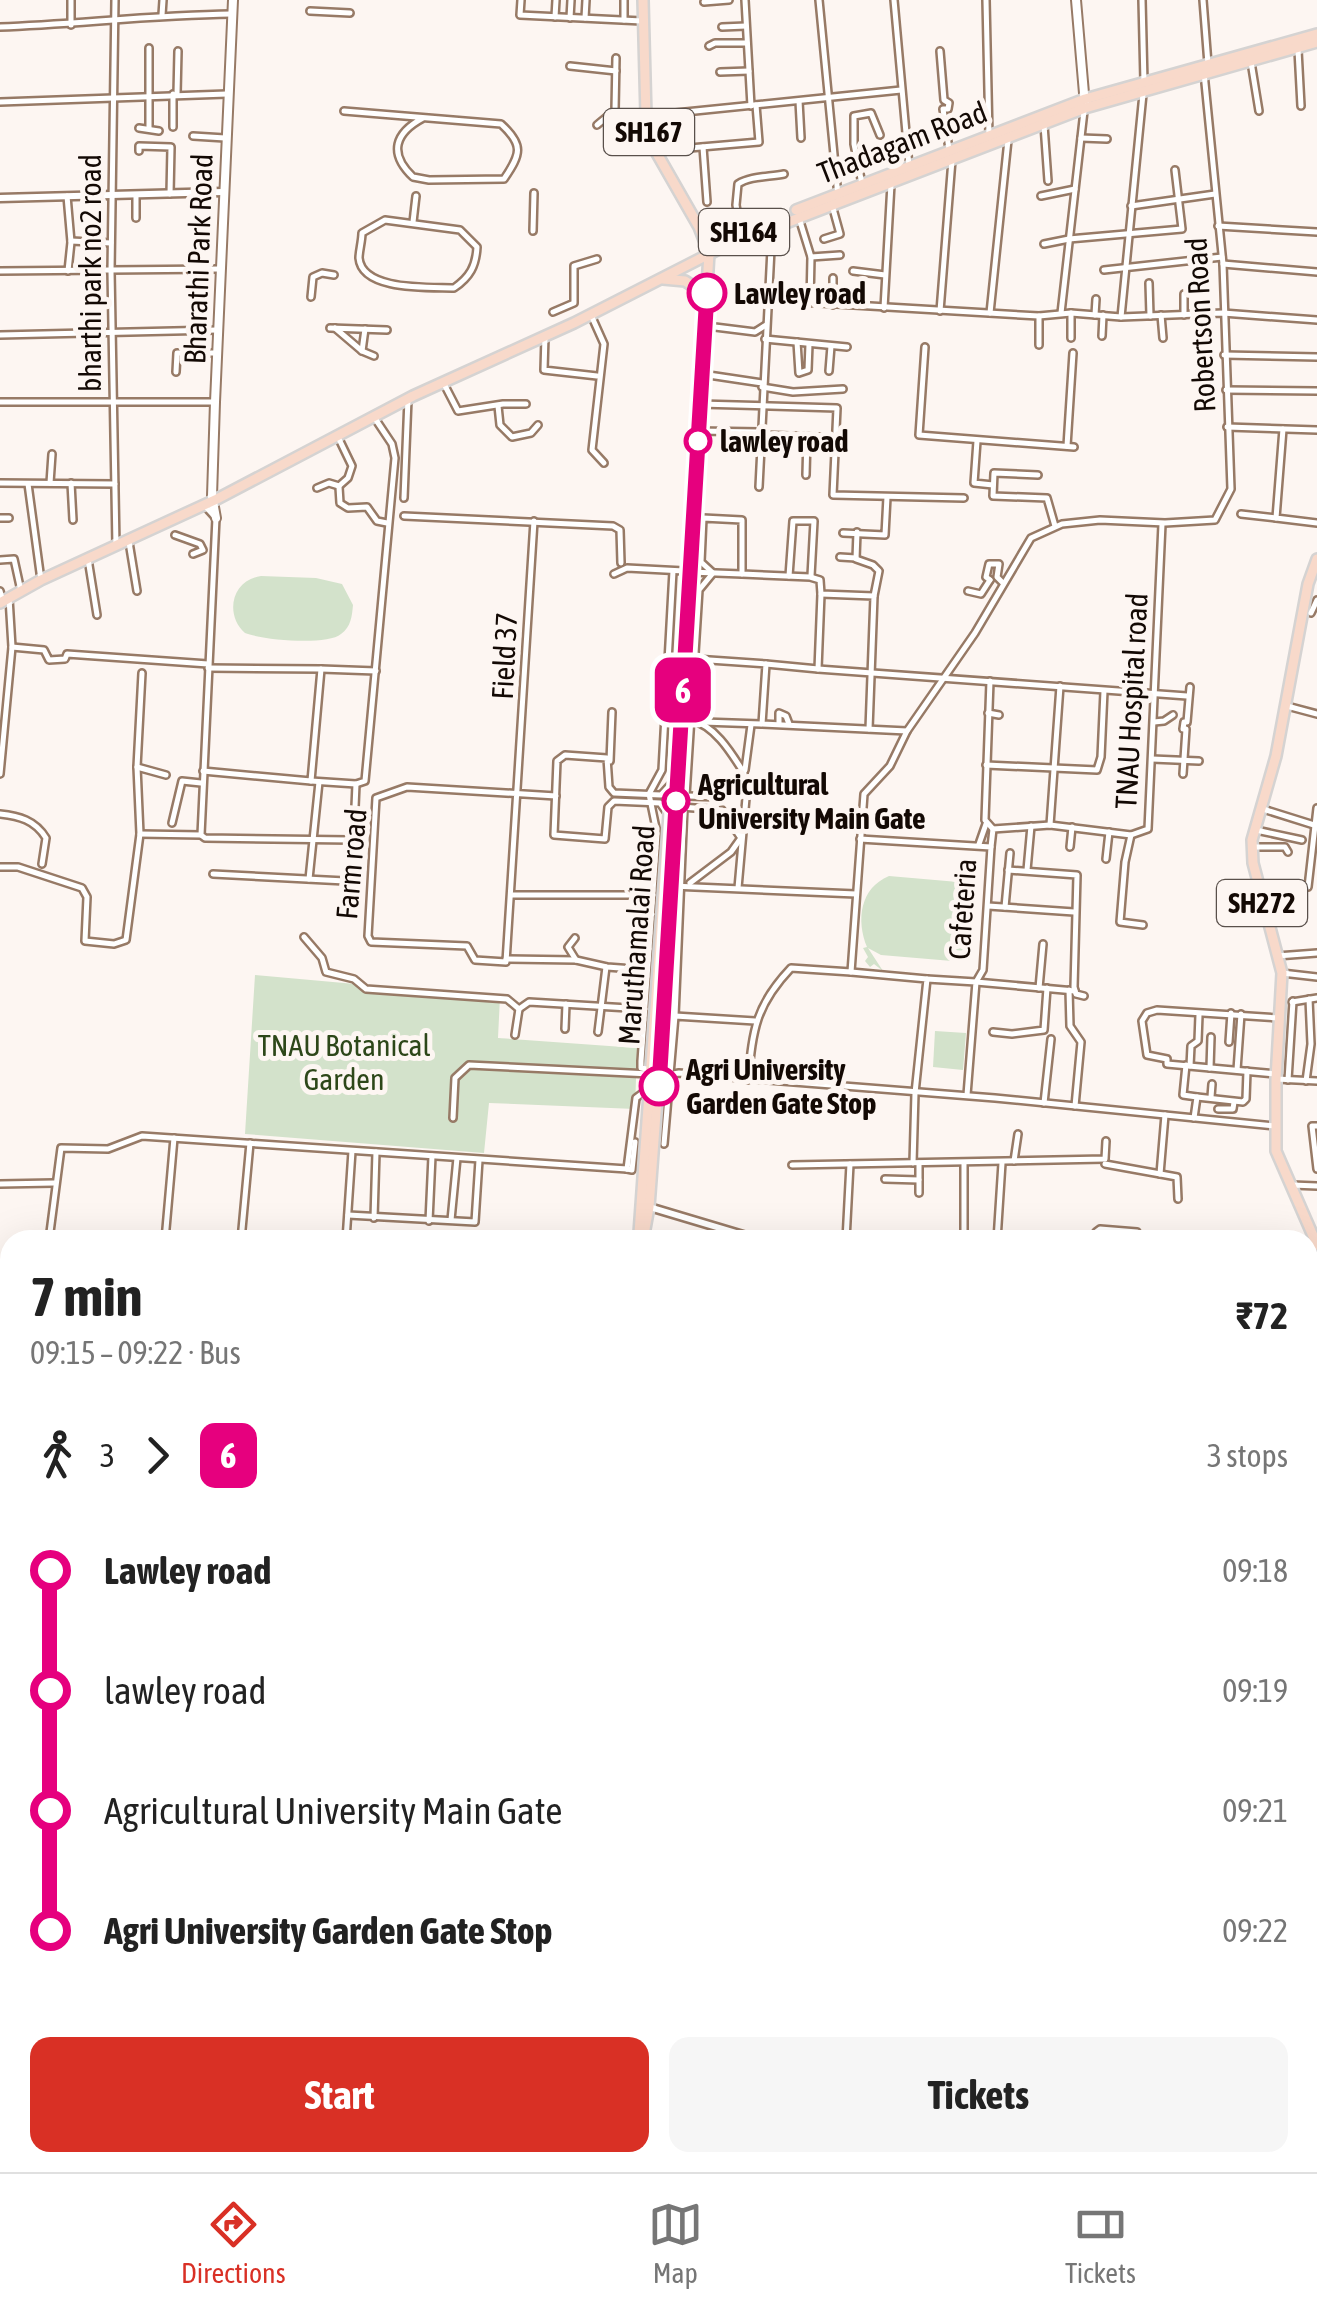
<!DOCTYPE html>
<meta charset="utf-8">
<style>
:root{--surface:#fff;--page:#f6f6f6;--text:#222;--muted:#767676;--line:#e0e0e0;--accent:#d93025}
body{margin:0;font-family:"Asap Condensed",sans-serif;background:var(--page);color:var(--text);height:100vh;display:flex;flex-direction:column;font-size:38px;white-space:nowrap}
*{box-sizing:border-box;margin:0}
p{font-size:32px;color:var(--muted)}
.icon{flex:none;width:55px;height:55px;fill:none;stroke:currentColor;stroke-width:2;stroke-linecap:round;stroke-linejoin:round}
.map{position:relative;flex:1;overflow:hidden}
.panel{position:absolute;left:0px;top:1230px;width:1318px;height:942px;display:flex;flex-direction:column;background:var(--surface);border-radius:30px 30px 0 0;box-shadow:0 10px 40px #0002}
.panel>*{flex:none}
.badge{padding:0 20px;border-radius:15px;font-size:35px;line-height:65px}
.map>.badge{position:absolute;translate:-50% -50%;box-shadow:0 0 0 5px #fff}
.legs{display:flex;align-items:center;gap:15px;height:110px;padding:0 30px;font-size:32px}
.legs p{margin-inline-start:auto}
.summary{display:flex;align-items:center;justify-content:space-between;height:170px;padding:0 30px}
h1{font-size:55px;font-weight:700;line-height:75px}
.action{display:flex;gap:20px;margin-top:auto;padding:20px 30px}
.action a{flex:1;height:115px;border-radius:20px;background:var(--accent);color:#fff;font-size:40px;font-weight:700;line-height:115px;text-align:center}
.action a+a{background:var(--page);color:var(--text)}
ul{padding:0 30px;list-style:none}
li{display:flex;align-items:center;gap:35px;height:120px;font-size:38px}
li i{display:grid;place-items:center;width:15px;height:100%;margin:0 12px;background:currentColor}
li i::after{content:'';width:25px;height:25px;margin:-12px;border:8px solid;border-radius:50%;background:var(--surface)}
li p{margin-inline-start:auto}
li:first-child i{background:linear-gradient(#0000 50%,currentColor 0)}
li:last-child i{background:linear-gradient(currentColor 50%,#0000 0)}
.tab-bar{display:flex;justify-content:space-around;align-items:center;height:140px;border-top:2px solid var(--line);background:var(--surface);font-size:28px;color:var(--muted)}
.tab-bar a{display:grid;justify-items:center;gap:5px}
.tab-bar .current{color:var(--accent)}
.map>svg:first-child{display:block}
.green{fill:#d3e2cb}
.water{fill:#9ecace}
.lines{fill:none;stroke-linecap:round;stroke-linejoin:round}
.stream{stroke:#9ecace;stroke-width:2.5}
.minor-casing{stroke:#977a66;stroke-width:10}
.tertiary-casing{stroke:#977a66;stroke-width:11}
.secondary-casing{stroke:#977a66;stroke-width:12}
.primary-casing{stroke:#d5d3d2;stroke-width:14}
.minor{stroke:#fff;stroke-width:5}
.tertiary{stroke:#fff;stroke-width:6}
.secondary{stroke:#fff;stroke-width:8}
.primary{stroke:#f8d9ca;stroke-width:9}
.line-1-casing{stroke:#fff;stroke-width:22}
.line-1{stroke:#e6007e;stroke-width:15}
.stop-1-dot{fill:#fff;stroke:#e6007e;stroke-width:5}
.labels{text-anchor:middle;dominant-baseline:central;stroke-width:10;stroke-linejoin:round;paint-order:stroke}
.shield{fill:#fdf6f2;stroke:#59504b;stroke-width:2.5}
.shield-label{font-size:28px;font-weight:bold;fill:#130904}
.street-label{font-size:30px;fill:#130904;stroke:#fdf6f2}
.stop-label{font-size:30px;font-weight:bold;fill:#130904;stroke:#fdf6f2;text-anchor:start}
.park-label{font-size:30px;fill:#2d4719;stroke:#fdf6f2}
</style>
<div class="map">
<svg width="1317" height="2172" viewBox="0 0 1317 2172">
<rect width="100%" height="100%" fill="#fdf6f2"/>
<g class="green">
<path d="M261 576 316 578 342 584 353 605C352 616 351 627 341 634 327 646 262 640 245 633 224 614 232 580 261 576Z"/>
<path d="M889 876 958 882 967 886C982 913 975 941 952 961L881 955 868 948 883 971 874 964 870 967 865 961 868 957 863 948 867 947C856 920 860 888 889 876Z"/>
<polygon points="255,975 500,997 498,1038 637,1048 635,1109 489,1103 484,1153 245,1134"/>
<polygon points="935,1031 966,1033 963,1070 933,1067"/>
</g>
<g class="water">
<polygon points="1308,1244 1317,1263 1317,1395 1308,1327"/>
<polygon points="1317,1397 1317,2038 1308,2041 1308,1421"/>
</g>
<g class="lines">
<polyline class="stream" points="767,2172 778,2162"/>
<defs>
<g id="minor">
<polyline points="115,0 111,271 116,546"/>
<polyline points="521,0 520,15 642,21"/>
<polyline points="745,0 751,106"/>
<polyline points="819,0 838,196"/>
<polyline points="894,0 909,166"/>
<polyline points="986,0 989,136"/>
<polyline points="1142,0 1144,82"/>
<polyline points="704,2 729,0"/>
<polyline points="310,11 350,13"/>
<polyline points="162,15 163,0"/>
<polyline points="555,17 556,0"/>
<polyline points="570,18 571,0"/>
<polyline points="585,18 586,0"/>
<polyline points="624,20 624,0"/>
<polyline points="71,25 71,0"/>
<path d="M0 27C77 24 154 15 231 14"/>
<polyline points="722,27 746,26"/>
<polyline points="709,46 715,43 747,43"/>
<polyline points="1298,50 1301,106"/>
<polyline points="940,51 944,100 949,103 948,109 943,109 949,149"/>
<polyline points="1251,62 1259,111"/>
<polyline points="570,66 616,71"/>
<polyline points="720,72 749,71"/>
<polyline points="173,94 173,127"/>
<polyline points="177,94 178,51"/>
<polyline points="799,101 801,138"/>
<polyline points="0,102 227,94"/>
<path d="M344 111 501 124C524 145 521 154 504 179L429 180 413 177C388 153 395 133 423 118"/>
<polyline points="646,116 901,90"/>
<polyline points="597,125 615,110 616,58"/>
<polyline points="1044,125 1048,181"/>
<polyline points="139,128 159,131"/>
<polyline points="149,128 149,48"/>
<polyline points="193,136 225,138"/>
<polyline points="1081,138 1107,139"/>
<polyline points="703,147 707,202"/>
<polyline points="139,151 139,146 171,147 170,194"/>
<polyline points="655,151 759,142 756,105"/>
<polyline points="862,184 854,144 854,116 871,113 880,135"/>
<polyline points="136,195 136,218"/>
<polyline points="67,196 71,242 68,271"/>
<polyline points="1041,196 1075,189"/>
<polyline points="1131,206 1215,194"/>
<polyline points="799,218 811,257 810,303"/>
<path d="M385 220 460 230 477 247C476 266 470 277 454 288 428 287 362 291 359 258 359 251 362 241 362 233Z"/>
<polyline points="413,222 416,196"/>
<polyline points="1218,226 1317,232"/>
<polyline points="533,231 534,193"/>
<path d="M741 234 736 205 738 184C750 176 769 177 784 174"/>
<polyline points="824,239 840,234 832,205"/>
<polyline points="71,241 111,243"/>
<polyline points="1044,244 1069,239 1182,229 1175,170"/>
<polyline points="811,257 840,255"/>
<polyline points="1223,264 1317,272"/>
<polyline points="1104,270 1222,257"/>
<polyline points="0,271 220,269"/>
<polyline points="853,271 885,275"/>
<polyline points="833,278 833,305"/>
<polyline points="1149,283 1150,316"/>
<polyline points="311,297 313,277 322,273 334,275"/>
<polyline points="769,300 1039,316 1071,313 1121,317 1223,313 1317,320"/>
<polyline points="884,308 891,184"/>
<polyline points="940,311 952,160"/>
<polyline points="553,312 574,303 574,266 597,259"/>
<polyline points="990,313 1008,140"/>
<polyline points="1061,313 1084,111"/>
<polyline points="1071,313 1071,338"/>
<polyline points="591,315 604,344 592,450 604,463"/>
<polyline points="1095,315 1096,299"/>
<polyline points="1161,315 1163,338"/>
<polyline points="1184,315 1184,294"/>
<polyline points="1039,316 1039,345"/>
<polyline points="1121,317 1143,94"/>
<polyline points="707,326 755,332 766,325"/>
<polyline points="330,328 387,330"/>
<polyline points="335,328 362,351 374,356"/>
<polyline points="0,335 217,330"/>
<polyline points="545,336 544,370 597,376"/>
<polyline points="1102,336 1103,315"/>
<polyline points="765,339 847,347"/>
<polyline points="797,342 799,373 808,370 809,344"/>
<polyline points="925,347 919,435 1074,447"/>
<polyline points="362,351 365,329"/>
<polyline points="1224,355 1317,357"/>
<polyline points="829,371 831,346"/>
<polyline points="176,372 177,353 217,353"/>
<polyline points="702,374 762,383"/>
<polyline points="443,382 458,411 503,404 526,404"/>
<polyline points="762,387 793,392 843,389"/>
<polyline points="1226,390 1317,391"/>
<polyline points="0,402 215,402"/>
<polyline points="700,404 837,408 833,495 964,498"/>
<polyline points="498,406 500,425 512,437 531,433 538,425"/>
<polyline points="1227,427 1317,430"/>
<polyline points="1283,429 1276,518 1317,523"/>
<polyline points="698,431 760,432"/>
<polyline points="760,435 845,438"/>
<polyline points="977,441 974,483 993,485"/>
<polyline points="1067,446 1073,353"/>
<polyline points="806,475 807,437"/>
<polyline points="1038,475 994,473 993,496 1047,498 1055,526"/>
<polyline points="0,483 115,484"/>
<polyline points="50,483 52,454"/>
<polyline points="71,483 73,520"/>
<polyline points="28,484 41,580"/>
<polyline points="339,487 340,503 348,508 367,507 377,521 387,523"/>
<polyline points="759,487 772,229"/>
<polyline points="317,488 329,483 339,486 348,478 352,466 338,437"/>
<polyline points="404,498 408,399"/>
<polyline points="205,506 216,518 201,835 205,838 350,840 354,830 356,784"/>
<polyline points="1241,514 1276,518"/>
<polyline points="404,516 613,526 620,530 621,563"/>
<polyline points="0,518 9,518"/>
<polyline points="534,521 506,962 475,960 467,946 371,942 368,936 376,798 407,787 556,796"/>
<polyline points="857,532 856,559 873,565 879,571 874,596"/>
<polyline points="843,533 885,535 887,497"/>
<polyline points="175,535 200,544 203,550 193,554"/>
<polyline points="129,542 137,591"/>
<polyline points="840,557 856,558"/>
<polyline points="88,559 97,615"/>
<polyline points="0,560 14,559 21,591"/>
<polyline points="690,572 742,574"/>
<polyline points="614,574 627,568 684,571"/>
<polyline points="789,576 793,521 814,521 811,576"/>
<polyline points="990,580 986,577 989,564 999,564 997,577 1003,583"/>
<polyline points="0,591 3,602"/>
<polyline points="968,591 981,594 990,580"/>
<polyline points="1311,613 1317,600"/>
<polyline points="12,647 44,650 49,660 65,659 67,654 208,664"/>
<polyline points="695,659 766,664 762,724 907,731"/>
<polyline points="766,664 818,669 821,594"/>
<polyline points="321,669 376,671"/>
<polyline points="818,669 1187,696"/>
<polyline points="990,681 985,820 993,829"/>
<polyline points="1287,706 1317,714"/>
<polyline points="988,713 999,715"/>
<polyline points="703,722 761,724"/>
<polyline points="1154,722 1164,721 1173,715"/>
<polyline points="779,724 779,713 786,716 789,724"/>
<polyline points="1152,759 1199,761"/>
<polyline points="610,761 612,712"/>
<polyline points="986,765 1097,770 1101,757 1104,691"/>
<polyline points="137,767 166,775"/>
<polyline points="745,770 751,725"/>
<polyline points="203,771 311,781 321,669 208,668"/>
<polyline points="0,774 12,647 9,598"/>
<polyline points="1183,774 1186,729 1183,729 1184,722 1187,722 1190,687"/>
<polyline points="311,781 356,784 365,781 395,458 392,444 374,417"/>
<polyline points="686,796 699,590 713,573 701,562 703,518 742,520 742,574 810,577 820,580 821,594 874,596 869,729"/>
<path d="M687 796 721 797 744 779V773C732 754 715 725 691 720"/>
<polyline points="681,807 722,810 741,838 731,852 690,883"/>
<polyline points="1263,809 1314,825"/>
<polyline points="667,813 660,803 614,801 608,807 605,839 554,835 557,761 565,755 607,758 609,787 614,793 661,795 671,784"/>
<path d="M0 814C19 816 35 820 46 838L42 864"/>
<polyline points="172,823 182,781 201,783"/>
<polyline points="1050,825 1060,686"/>
<polyline points="1256,830 1302,840"/>
<polyline points="140,834 201,835"/>
<polyline points="1131,835 1125,862 1120,922 1143,925"/>
<polyline points="860,839 991,847 983,970 976,982 1075,991"/>
<polyline points="979,844 986,824"/>
<polyline points="991,847 993,829 1050,825 1131,835 1148,829 1162,524"/>
<polyline points="1070,847 1072,827"/>
<polyline points="1252,847 1285,847 1288,852"/>
<polyline points="1106,859 1109,832"/>
<polyline points="0,867 18,867 82,888 87,897 85,941 114,944 126,940 140,834 137,767 142,673"/>
<polyline points="1008,870 1077,875 1074,987 1076,994 1084,996"/>
<polyline points="1027,870 1031,826"/>
<polyline points="213,874 345,881"/>
<polyline points="309,879 319,782"/>
<polyline points="672,886 856,894"/>
<polyline points="1308,887 1317,808"/>
<polyline points="738,888 746,798 744,779"/>
<polyline points="511,895 653,895"/>
<polyline points="988,906 1074,912"/>
<polyline points="1005,907 1010,853"/>
<polyline points="640,924 652,914"/>
<polyline points="639,936 649,949 657,833 649,794 662,770 673,571"/>
<polyline points="304,937 322,958 326,972 354,979 366,989 507,999 519,1009 529,1002 645,1009"/>
<polyline points="575,938 568,947 576,960"/>
<polyline points="649,949 641,1061 641,1068 652,1070"/>
<polyline points="1277,956 1317,953"/>
<polyline points="506,959 576,960 607,967 647,970"/>
<polyline points="851,972 927,979 915,1093 913,1163"/>
<polyline points="1282,973 1317,977"/>
<polyline points="927,979 976,982 967,1095"/>
<polyline points="1039,988 1043,944"/>
<polyline points="1069,990 1070,1026 1081,1042 1075,1106"/>
<polyline points="1292,1002 1317,998"/>
<polyline points="675,1016 684,807"/>
<polyline points="565,1029 566,1004"/>
<polyline points="598,1032 606,967"/>
<polyline points="993,1032 1012,1034 1044,1030 1047,988"/>
<polyline points="515,1035 519,1009"/>
<polyline points="1229,1042 1231,1013"/>
<polyline points="1186,1065 1183,1095 1197,1097 1194,1118"/>
<polyline points="1190,1066 1191,1046 1198,1041 1199,1015"/>
<polyline points="1210,1068 1211,1037"/>
<polyline points="1237,1070 1241,1014"/>
<polyline points="1276,1074 1167,1064 1167,1059 1147,1055 1142,1021 1147,1013 1157,1010 1279,1018"/>
<polyline points="661,1076 679,1073 995,1098 1275,1126"/>
<polyline points="1276,1079 1317,1081"/>
<path d="M748 1080C753 1030 755 1006 791 968L851 972 864 794 890 766 907 731 975 633 1031 538 1062 524 1100 520 1165 523 1215 520 1231 489 1223 264 1204 73 1208 64 1203 0"/>
<polyline points="1288,1080 1293,1001"/>
<polyline points="1306,1081 1311,1044 1309,999"/>
<polyline points="1197,1097 1243,1102 1246,1099 1247,1071"/>
<polyline points="1211,1097 1212,1084"/>
<polyline points="1044,1103 1051,1039"/>
<polyline points="1218,1109 1233,1109 1234,1102"/>
<polyline points="453,1118 455,1078 469,1065 650,1074"/>
<polyline points="1317,1126 1312,1126 1317,1169"/>
<polyline points="664,1144 675,1016 755,1021"/>
<polyline points="1014,1161 1018,1134"/>
<polyline points="1105,1164 1177,1177 1178,1199"/>
<polyline points="792,1165 1105,1159 1106,1141"/>
<polyline points="627,1169 636,1098 644,1092 650,1092"/>
<polyline points="627,1169 632,1170 635,1142"/>
<polyline points="1160,1174 1165,1115"/>
<polyline points="885,1179 919,1180"/>
<polyline points="0,1184 54,1183"/>
<polyline points="1292,1185 1317,1186"/>
<polyline points="919,1193 919,1163"/>
<polyline points="348,1215 475,1222 479,1160"/>
<polyline points="374,1218 376,1152"/>
<polyline points="451,1220 457,1158"/>
<polyline points="429,1221 432,1156"/>
<polyline points="49,1240 61,1148 108,1149 142,1136 627,1169"/>
<polyline points="165,1240 174,1138"/>
<polyline points="241,1240 250,1143"/>
<polyline points="346,1240 352,1151"/>
<polyline points="846,1240 850,1164"/>
<polyline points="964,1240 964,1163"/>
<polyline points="997,1240 1002,1163"/>
<polyline points="1095,1240 1096,1232 1100,1229 1137,1232"/>
<polyline points="1226,1240 1231,1237"/>
<polyline points="0,1300 8,1375"/>
<polyline points="0,1337 10,1337"/>
<polyline points="0,1528 10,1528"/>
<polyline points="1,1528 0,1606 10,1606"/>
<polyline points="0,1574 10,1574"/>
<polyline points="3,1638 10,1637"/>
<polyline points="2,1671 10,1673"/>
<polyline points="0,1698 10,1698"/>
<polyline points="0,1760 10,1761"/>
<polyline points="0,1847 10,1848"/>
<polyline points="0,1893 3,1877"/>
<polyline points="0,2067 10,2068"/>
<polyline points="395,2162 397,2172"/>
<polyline points="419,2162 419,2172"/>
<polyline points="451,2162 452,2172"/>
<polyline points="617,2162 617,2172"/>
<polyline points="742,2162 742,2172"/>
<polyline points="170,2172 171,2162"/>
<polyline points="248,2172 248,2162"/>
<polyline points="315,2172 315,2162"/>
<polyline points="344,2172 344,2162"/>
<polyline points="509,2172 591,2162"/>
<polyline points="665,2172 707,2168 707,2162"/>
<polyline points="748,2172 760,2162"/>
<polyline points="1125,2172 1126,2166"/>
<polyline points="1150,2172 1151,2162"/>
<polyline points="1194,2172 1195,2162"/>
</g>
<g id="tertiary">
<polyline points="0,198 223,192"/>
<polyline points="646,1206 760,1240"/>
<polyline points="1308,1460 1317,1460"/>
<polyline points="1094,2172 1096,2162"/>
</g>
<g id="secondary">
<polyline points="1076,0 1085,105"/>
<polyline points="216,518 212,496 215,402 233,0"/>
</g>
<g id="primary">
<polyline points="643,0 646,116 651,143 699,227 709,253 667,966 649,1207 643,1240"/>
<polyline points="796,210 1085,99 1317,34"/>
<polyline points="663,279 685,281 702,292"/>
<polyline points="1317,559 1308,584 1276,756 1252,840 1253,863 1282,973 1276,1079 1276,1151 1317,1245"/>
<polyline points="0,603 41,580 217,499 413,396 574,323 721,248 1085,108 1317,42"/>
<polyline points="639,1233 670,800"/>
<polyline points="1308,2047 1317,2044"/>
<polyline points="0,2116 10,2107"/>
<polyline points="1283,2172 1283,2162"/>
</g>
</defs>
<use href="#minor" class="minor-casing"/>
<use href="#tertiary" class="tertiary-casing"/>
<use href="#secondary" class="secondary-casing"/>
<use href="#primary" class="primary-casing"/>
<use href="#minor" class="minor"/>
<use href="#tertiary" class="tertiary"/>
<use href="#secondary" class="secondary"/>
<use href="#primary" class="primary"/>
</g>
<g class="lines">
<defs>
<polyline id="line-1" points="659,1086 707,293"/>
</defs>
<use href="#line-1" class="line-1-casing"/>
<use href="#line-1" class="line-1"/>
</g>
<g class="stop-1-dot">
<circle cx="707" cy="293" r="18"/>
<circle cx="698" cy="441" r="12"/>
<circle cx="676" cy="801" r="12"/>
<circle cx="659" cy="1086" r="18"/>
</g>
<g class="labels">
<g class="shield">
<rect x="604" y="109" width="90" height="46" rx="8"/>
<rect x="699" y="209" width="90" height="46" rx="8"/>
<rect x="1217" y="880" width="90" height="46" rx="8"/>
</g>
<g class="shield-label">
<text x="649" y="132">SH167</text>
<text x="744" y="232">SH164</text>
<text x="1262" y="903">SH272</text>
</g>
<g class="street-label">
<text transform="translate(902 142) rotate(-21)">Thadagam Road</text>
<text transform="translate(198 259) rotate(-88)">Bharathi Park Road</text>
<text transform="translate(90 273) rotate(-90)">bharthi park no2 road</text>
<text transform="translate(1200 325) rotate(-93)">Robertson Road</text>
<text transform="translate(504 656) rotate(-87)">Field 37</text>
<text transform="translate(1131 701) rotate(-87)">TNAU Hospital road</text>
<text transform="translate(351 864) rotate(-85)">Farm road</text>
<text transform="translate(962 909) rotate(-86)">Cafeteria</text>
<text transform="translate(636 935) rotate(-86)">Maruthamalai Road</text>
</g>
<g class="stop-label">
<text x="734" y="293">Lawley road</text>
<text x="720" y="441">lawley road</text>
<text x="698" y="784">Agricultural<tspan x="698" dy="34">University Main Gate</tspan></text>
<text x="686" y="1069">Agri University<tspan x="686" dy="34">Garden Gate Stop</tspan></text>
</g>
<g class="park-label">
<text x="344" y="1045">TNAU Botanical<tspan x="344" dy="34">Garden</tspan></text>
</g>
</g>
</svg>
<b class="badge" style="left:683px;top:690px;background:#e6007e;color:#fff">6</b>
<section class="panel">
<div class="summary"><div><h1>7 min</h1><p>09:15 – 09:22 · Bus</p></div><b>₹72</b></div>
<div class="legs"><svg class="icon" aria-label="walk" viewBox="0 0 24 24"><circle cx="13" cy="4" r="2"/><path d="M13 8l-2 6 4 7M11 14l-3 7M7 12l3-4h3l4 4"/></svg>3<svg class="icon" aria-label="forward" viewBox="0 0 24 24"><path d="M9 5l7 7-7 7"/></svg><b class="badge" style="background:#e6007e;color:#fff">6</b><p>3 stops</p></div>
<ul>
<li><i style="color:#e6007e"></i><b>Lawley road</b><p>09:18</p></li>
<li><i style="color:#e6007e"></i><span>lawley road</span><p>09:19</p></li>
<li><i style="color:#e6007e"></i><span>Agricultural University Main Gate</span><p>09:21</p></li>
<li><i style="color:#e6007e"></i><b>Agri University Garden Gate Stop</b><p>09:22</p></li>
</ul>
<div class="action"><a>Start</a><a>Tickets</a></div>
</section>
</div>
<nav class="tab-bar">
<a class="current"><svg class="icon" aria-label="directions" viewBox="0 0 24 24"><path d="M12 3l9 9-9 9-9-9zM9 14v-3h6M13 9l2 2-2 2"/></svg>Directions</a>
<a><svg class="icon" aria-label="map" viewBox="0 0 24 24"><path d="M3 6l6-2 6 2 6-2v14l-6 2-6-2-6 2zM9 4v14M15 6v14"/></svg>Map</a>
<a><svg class="icon" aria-label="tickets" viewBox="0 0 24 24"><path d="M3 7h18v10H3zM15 7v10"/></svg>Tickets</a>
</nav>
